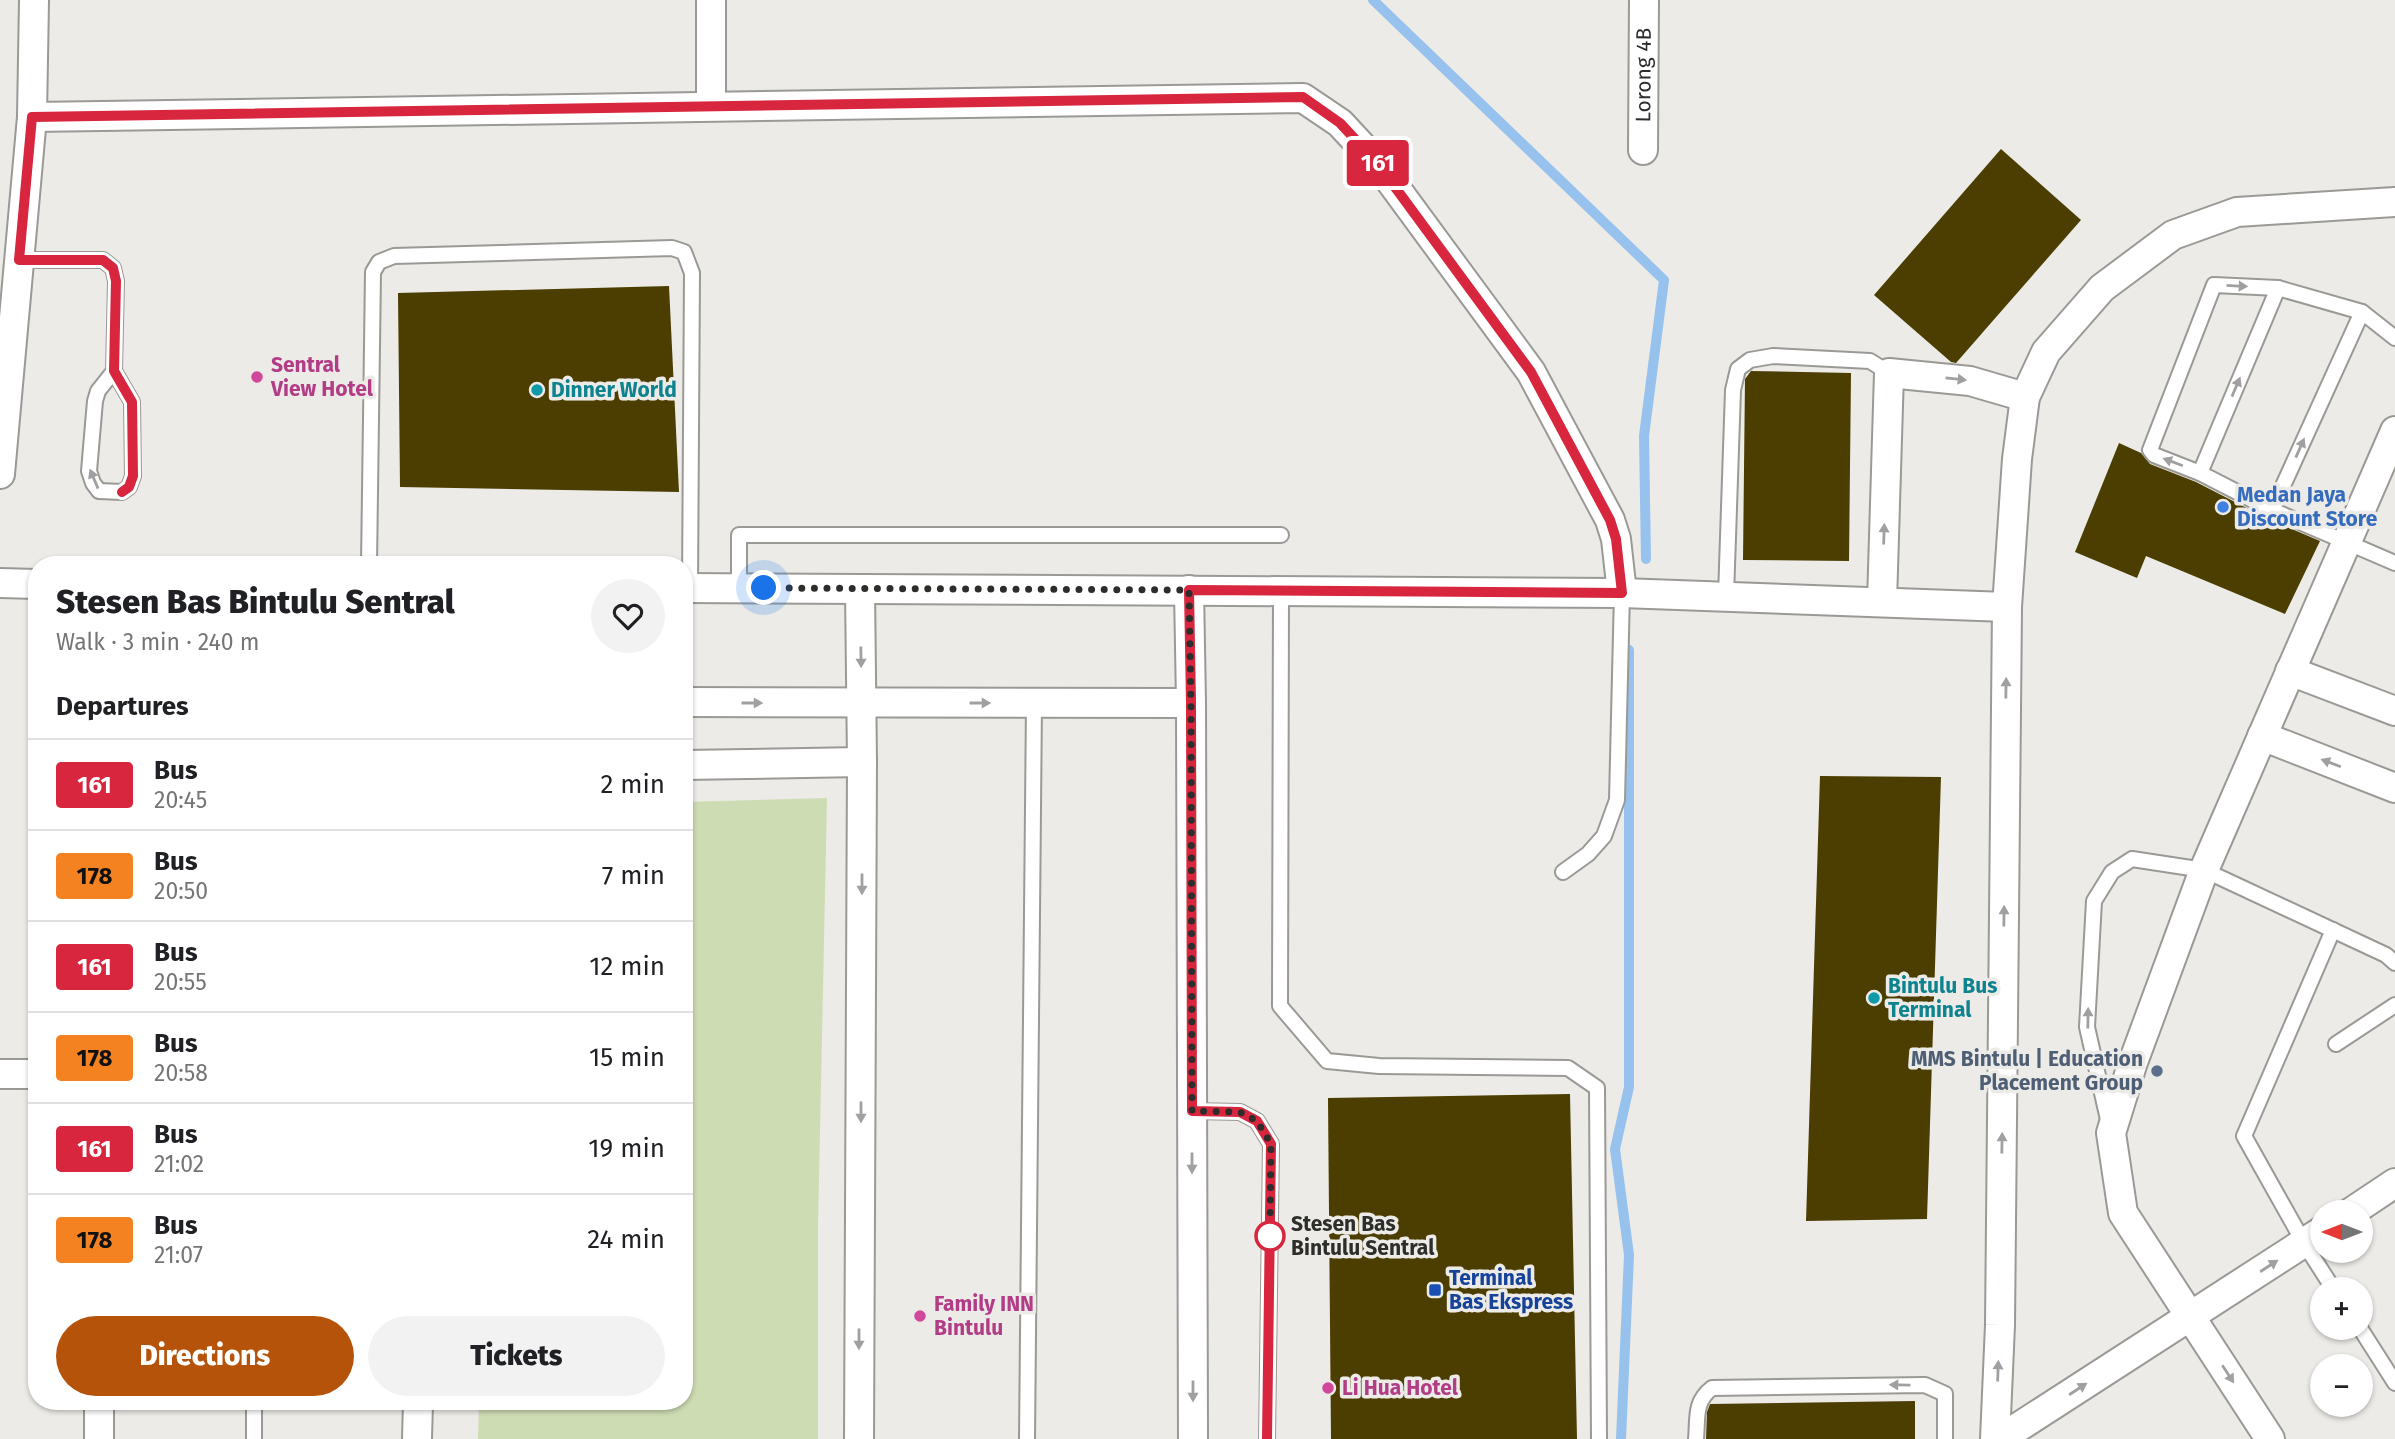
<!DOCTYPE html>
<meta charset="utf-8">
<style>
:root{--surface:#fff;--page:#f2f2f2;--text:#202124;--muted:#757577;--line:#e0e0e0;--accent:#b45309}
body{margin:0;font-family:"Fira Sans",sans-serif;background:var(--page);color:var(--text);height:100vh;display:flex;flex-direction:column;font-size:26px;white-space:nowrap}
*{box-sizing:border-box;margin:0}
p{font-size:23px;color:var(--muted)}
.icon{flex:none;width:38px;height:38px;fill:none;stroke:currentColor;stroke-width:2;stroke-linecap:round;stroke-linejoin:round}
.map{position:relative;flex:1;overflow:hidden}
.drawer{position:absolute;left:28px;top:556px;width:665px;height:854px;display:flex;flex-direction:column;background:var(--surface);border-radius:28px;box-shadow:0 2px 5px #0004}
.drawer>*{flex:none}
.badge{padding:0 14px;border-radius:5px;font-size:24px;line-height:46px}
.needle{width:46px;rotate:270deg}
.tools{position:absolute;left:2310px;top:1200px;display:grid;gap:14px}
.tools a{display:grid;place-items:center;width:63px;height:63px;border-radius:50%;background:var(--surface);box-shadow:0 2px 5px #0004;font-size:35px}
.you{position:absolute;width:35px;height:35px;margin:-18px;border:5px solid #fff;border-radius:50%;background:#1a73e8;box-shadow:0 0 0 10px #1a73e833}
.map>.badge{position:absolute;translate:-50% -50%;box-shadow:0 0 0 4px #fff}
h2{padding:0 28px;font-size:26px;line-height:63px}
.round{display:grid;place-items:center;flex:none;width:74px;height:74px;border-radius:37px;background:var(--page)}
.head{display:flex;align-items:center;justify-content:space-between;height:119px;padding:0 28px}
h1{font-size:33px;font-weight:800;line-height:52px}
.action{display:flex;gap:14px;margin-top:auto;padding:14px 28px}
.action a{flex:1;height:80px;border-radius:42px;background:var(--accent);color:#fff;font-size:28px;font-weight:800;line-height:80px;text-align:center}
.action a+a{background:var(--page);color:var(--text)}
ul{padding:0;list-style:none}
li{display:flex;align-items:center;gap:21px;height:91px;padding:0 28px;border-top:2px solid var(--line)}
li div{flex:1}
li b{display:block;font-size:26px}
li em{font-style:normal}
li .badge{min-width:77px;font-weight:700;text-align:center}
.map>svg:first-child{display:block}
.green{fill:#cedcb3}
.lines{fill:none;stroke-linecap:round;stroke-linejoin:round}
.stream{stroke:#97c2ed;stroke-width:10}
.building{fill:#4c3e00}
.service-casing{stroke:#9a9995;stroke-width:18}
.minor-casing{stroke:#9a9995;stroke-width:32}
.service{stroke:#fff;stroke-width:14}
.minor{stroke:#fff;stroke-width:28}
.oneway{fill:#a0a0a0}
.line-casing{stroke:#fff;stroke-width:16}
.line{stroke:#d7263d;stroke-width:10}
.walk{stroke:#2d2d2b;stroke-width:7;stroke-dasharray:0 12.6}
.hotel-dot{fill:#d1479c;stroke:#ecebe7;stroke-width:2.5}
.culture-dot{fill:#0f9aa8;stroke:#ecebe7;stroke-width:2.5}
.shop-dot{fill:#3f7fe0;stroke:#ecebe7;stroke-width:2.5}
.service-dot{fill:#5c6f8a;stroke:#ecebe7;stroke-width:2.5}
.stop-dot{fill:#fff;stroke:#d7263d;stroke-width:3.5}
.transit-dot{fill:#1a4fb4;stroke:#ecebe7;stroke-width:2.5}
.labels{text-anchor:middle;dominant-baseline:central;stroke-width:7;stroke-linejoin:round;paint-order:stroke}
.street-label{font-size:21px;fill:#2d2d2b;stroke:#ecebe7}
.hotel-label{font-size:21px;font-weight:bold;fill:#b23c85;stroke:#ecebe7;text-anchor:start}
.culture-label{font-size:21px;font-weight:bold;fill:#0d838f;stroke:#ecebe7;text-anchor:start}
.shop-label{font-size:21px;font-weight:bold;fill:#366cbe;stroke:#ecebe7;text-anchor:start}
.service-label{font-size:21px;font-weight:bold;fill:#4e5e75;stroke:#ecebe7;text-anchor:end}
.stop-label{font-size:21px;font-weight:bold;fill:#2d2d2b;stroke:#ecebe7;text-anchor:start}
.transit-label{font-size:21px;font-weight:bold;fill:#164399;stroke:#ecebe7;text-anchor:start}
</style>
<div class="map">
<svg width="2395" height="1439" viewBox="0 0 2395 1439">
<rect width="100%" height="100%" fill="#ecebe7"/>
<polygon class="green" points="827,798 818,1227 818,1439 478,1439 479,1402 684,1402 684,802"/>
<g class="lines">
<g class="stream">
<polyline points="1373,0 1664,280 1644,436 1646,559"/>
<polyline points="1621,1439 1629,1255 1615,1149 1629,1087 1629,650"/>
</g>
</g>
<g class="building">
<polygon points="2001,149 2081,220 1956,363 1951,362 1874,295"/>
<polygon points="669,286 679,492 400,487 398,293"/>
<polygon points="1751,371 1851,373 1849,561 1743,560 1745,379"/>
<polygon points="2119,443 2141,453 2150,464 2196,482 2268,519 2320,541 2285,614 2146,556 2137,578 2075,552"/>
<polygon points="1820,776 1941,777 1927,1219 1806,1221"/>
<polygon points="1570,1094 1577,1439 1331,1439 1328,1098"/>
<polygon points="1915,1401 1915,1439 1706,1439 1707,1412 1710,1404"/>
</g>
<g class="lines">
<defs>
<g id="service">
<polyline points="20,260 103,260 113,268 116,281 114,371 132,402 133,476 129,487 122,492 99,491 93,483 89,471 95,401 98,391 114,371"/>
<polyline points="2395,338 2362,312 2278,288 2214,285 2150,450 2154,455 2200,473 2272,510 2395,563"/>
<polyline points="2200,473 2278,288"/>
<polyline points="2272,510 2362,312"/>
<polyline points="369,565 373,272 379,262 394,256 672,248 684,252 692,273 690,588"/>
<polyline points="739,588 739,535 1281,535"/>
<polyline points="1281,591 1280,1006 1327,1061 1379,1066 1568,1068 1597,1088 1599,1439"/>
<polyline points="1726,596 1733,390 1738,369 1750,360 1773,356 1870,361 1889,373"/>
<polyline points="1563,872 1588,854 1604,836 1617,800 1622,593"/>
<polyline points="2333,930 2244,1136 2304,1243 2334,1290"/>
<polyline points="2336,1044 2395,1005"/>
<polyline points="1192,1111 1240,1112 1257,1121 1271,1144 1267,1439"/>
<polyline points="2109,1124 2087,1027 2094,901 2112,872 2132,859 2204,870 2386,955 2395,963"/>
<polyline points="2360,1328 2395,1383"/>
<polyline points="254,1402 254,1439"/>
<polyline points="1027,1439 1034,703"/>
<path d="M1696 1439C1698 1417 1694 1402 1712 1388L1925 1385 1945 1394V1439"/>
</g>
<g id="minor">
<polyline points="711,0 711,106"/>
<polyline points="32,117 1303,98 1340,123 1378,164 1531,372 1610,520 1616,539 1622,593"/>
<path id="s1" d="M1643 150 1644 0"/>
<polyline points="0,474 32,117 34,0"/>
<polyline points="0,583 37,584"/>
<polyline points="684,588 1622,593 2007,607"/>
<polyline points="1189,590 1191,703 1193,1439"/>
<polyline points="1882,602 1889,373 1970,381 2025,397"/>
<polyline points="2290,671 2395,711"/>
<polyline points="684,702 1191,703"/>
<polyline points="2262,736 2395,788"/>
<polyline points="684,765 862,762"/>
<polyline points="0,1074 37,1074"/>
<polyline points="2350,1213 2395,1183"/>
<polyline points="99,1439 99,1402"/>
<polyline points="417,1439 418,1402"/>
<polyline points="859,1439 862,762 860,589"/>
<polyline points="1995,1439 2000,1325 2007,607 2017,459 2025,397 2046,352 2102,288 2173,235 2237,212 2395,202"/>
<polyline points="2000,1439 2322,1231"/>
<polyline points="2270,1439 2123,1213 2111,1133 2132,1065 2204,870 2395,431"/>
</g>
</defs>
<use href="#service" class="service-casing"/>
<use href="#minor" class="minor-casing"/>
<use href="#service" class="service"/>
<use href="#minor" class="minor"/>
</g>
<defs><path id="oneway-solid" d="M-6-.8H1V-3.2L6.5 0L1 3.2V.8H-6Z" transform="scale(1.75)"/></defs>
<g class="oneway">
<use href="#oneway-solid" transform="translate(2237 286) rotate(3)"/>
<use href="#oneway-solid" transform="translate(1956 379) rotate(6)"/>
<use href="#oneway-solid" transform="translate(2236 387) rotate(-67)"/>
<use href="#oneway-solid" transform="translate(2300 448) rotate(-66)"/>
<use href="#oneway-solid" transform="translate(2173 462) rotate(-159)"/>
<use href="#oneway-solid" transform="translate(94 479) rotate(-113)"/>
<use href="#oneway-solid" transform="translate(1884 534) rotate(-88)"/>
<use href="#oneway-solid" transform="translate(861 657) rotate(89)"/>
<use href="#oneway-solid" transform="translate(2006 688) rotate(-89)"/>
<use href="#oneway-solid" transform="translate(752 703)"/>
<use href="#oneway-solid" transform="translate(980 703)"/>
<use href="#oneway-solid" transform="translate(2331 763) rotate(-159)"/>
<use href="#oneway-solid" transform="translate(862 884) rotate(90)"/>
<use href="#oneway-solid" transform="translate(2004 916) rotate(-89)"/>
<use href="#oneway-solid" transform="translate(2088 1018) rotate(-89)"/>
<use href="#oneway-solid" transform="translate(861 1112) rotate(90)"/>
<use href="#oneway-solid" transform="translate(2002 1143) rotate(-89)"/>
<use href="#oneway-solid" transform="translate(1192 1163) rotate(90)"/>
<use href="#oneway-solid" transform="translate(2269 1266) rotate(-33)"/>
<use href="#oneway-solid" transform="translate(859 1339) rotate(90)"/>
<use href="#oneway-solid" transform="translate(1998 1371) rotate(-88)"/>
<use href="#oneway-solid" transform="translate(2228 1374) rotate(57)"/>
<use href="#oneway-solid" transform="translate(1900 1385) rotate(-179)"/>
<use href="#oneway-solid" transform="translate(2078 1389) rotate(-33)"/>
<use href="#oneway-solid" transform="translate(1193 1391) rotate(90)"/>
</g>
<g class="lines">
<defs>
<polyline id="line" points="122,492 129,487 133,476 132,402 114,371 116,281 113,268 103,260 19,260 32,117 1303,97 1340,123 1378,164 1531,372 1610,520 1616,539 1622,593 1189,590 1191,703 1192,1111 1240,1112 1257,1121 1271,1144 1267,1439"/>
</defs>
<use href="#line" class="line-casing"/>
<use href="#line" class="line"/>
<polyline class="walk" points="764,588 1189,590 1191,703 1192,1111 1240,1112 1257,1121 1271,1144 1270,1236"/>
</g>
<g class="hotel-dot">
<circle cx="257" cy="377" r="7"/>
<circle cx="920" cy="1316" r="7"/>
<circle cx="1328" cy="1388" r="7"/>
</g>
<g class="culture-dot">
<circle cx="537" cy="390" r="7"/>
<circle cx="1874" cy="998" r="7"/>
</g>
<circle class="shop-dot" cx="2223" cy="507" r="7"/>
<circle class="service-dot" cx="2157" cy="1071" r="7"/>
<circle class="stop-dot" cx="1270" cy="1236" r="14"/>
<rect class="transit-dot" x="1428" y="1283" width="14" height="14" rx="3.5"/>
<g class="labels">
<g class="street-label">
<text stroke="none"><textPath href="#s1" startOffset="75">Lorong 4B</textPath></text>
</g>
<g class="hotel-label">
<text x="271" y="365">Sentral<tspan x="271" dy="24">View Hotel</tspan></text>
<text x="934" y="1304">Family INN<tspan x="934" dy="24">Bintulu</tspan></text>
<text x="1342" y="1388">Li Hua Hotel</text>
</g>
<g class="culture-label">
<text x="551" y="390">Dinner World</text>
<text x="1888" y="986">Bintulu Bus<tspan x="1888" dy="24">Terminal</tspan></text>
</g>
<g class="shop-label">
<text x="2237" y="495">Medan Jaya<tspan x="2237" dy="24">Discount Store</tspan></text>
</g>
<g class="service-label">
<text x="2143" y="1059">MMS Bintulu | Education<tspan x="2143" dy="24">Placement Group</tspan></text>
</g>
<g class="stop-label">
<text x="1291" y="1224">Stesen Bas<tspan x="1291" dy="24">Bintulu Sentral</tspan></text>
</g>
<g class="transit-label">
<text x="1449" y="1278">Terminal<tspan x="1449" dy="24">Bas Ekspress</tspan></text>
</g>
</g>
</svg>
<div class="tools">
<a><svg class="needle" viewBox="-14 -14 28 28"><path d="M0-13l5 13h-10z" fill="#e53935"/><path d="M0 13l5-13h-10z" fill="#757577"/></svg></a>
<a>+</a>
<a>−</a>
</div>
<div class="you" style="left:764px;top:588px"></div>
<b class="badge" style="left:1378px;top:163px;background:#d7263d;color:#fff">161</b>
<section class="drawer">
<div class="head"><div><h1>Stesen Bas Bintulu Sentral</h1><p>Walk · 3 min · 240 m</p></div><a class="round"><svg class="icon" aria-label="heart" viewBox="0 0 24 24"><path d="M12 20l-8-8c-3-5 5-10 8-4 3-6 11-1 8 4z"/></svg></a></div>
<h2>Departures</h2>
<ul>
<li><span class="badge" style="background:#d7263d;color:#fff">161</span><div><b>Bus</b><p>20:45</p></div><em>2 min</em></li>
<li><span class="badge" style="background:#f58220;color:#111">178</span><div><b>Bus</b><p>20:50</p></div><em>7 min</em></li>
<li><span class="badge" style="background:#d7263d;color:#fff">161</span><div><b>Bus</b><p>20:55</p></div><em>12 min</em></li>
<li><span class="badge" style="background:#f58220;color:#111">178</span><div><b>Bus</b><p>20:58</p></div><em>15 min</em></li>
<li><span class="badge" style="background:#d7263d;color:#fff">161</span><div><b>Bus</b><p>21:02</p></div><em>19 min</em></li>
<li><span class="badge" style="background:#f58220;color:#111">178</span><div><b>Bus</b><p>21:07</p></div><em>24 min</em></li>
</ul>
<div class="action"><a>Directions</a><a>Tickets</a></div>
</section>
</div>
